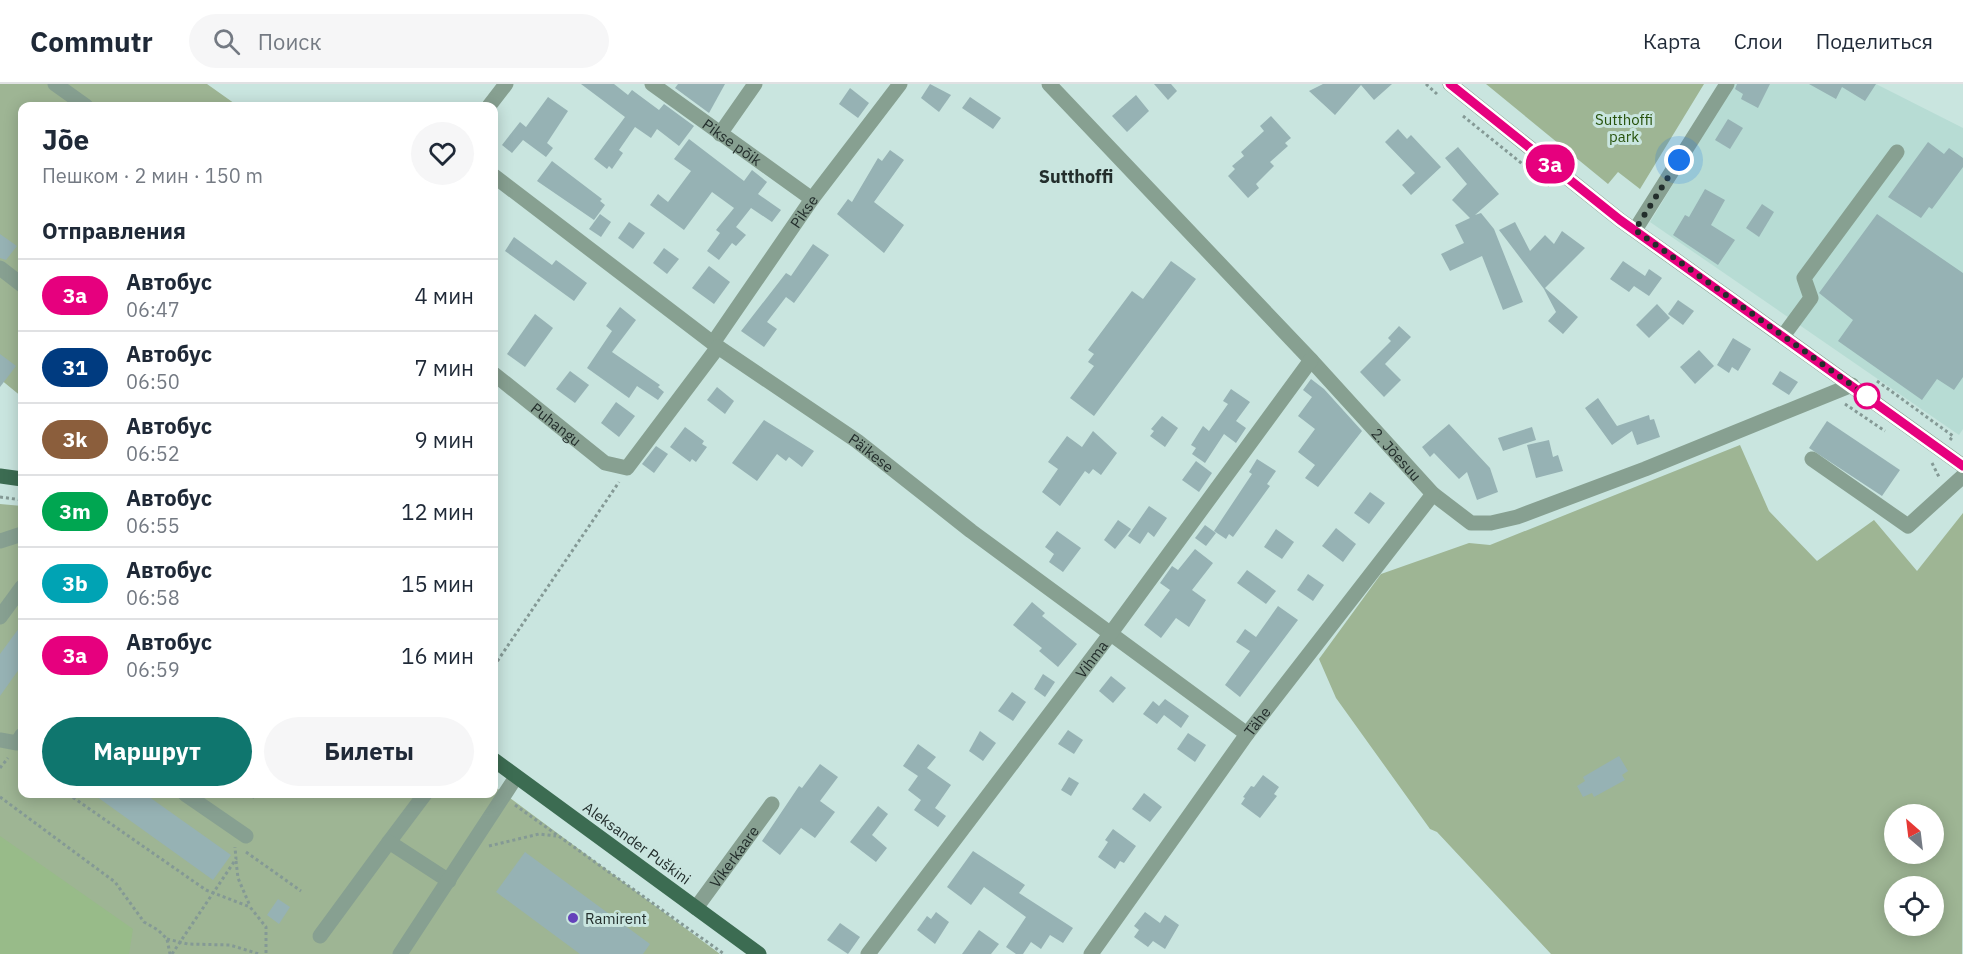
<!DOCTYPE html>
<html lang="ru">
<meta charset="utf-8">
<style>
:root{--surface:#fff;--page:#f6f6f7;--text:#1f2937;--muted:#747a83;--line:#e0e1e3;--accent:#0f766e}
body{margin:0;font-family:"IBM Plex Sans",sans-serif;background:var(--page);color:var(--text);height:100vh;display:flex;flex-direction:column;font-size:22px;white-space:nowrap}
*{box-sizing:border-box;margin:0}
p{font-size:20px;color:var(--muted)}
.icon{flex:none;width:33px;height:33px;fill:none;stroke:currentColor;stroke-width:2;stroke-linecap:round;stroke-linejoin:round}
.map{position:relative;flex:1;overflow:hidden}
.side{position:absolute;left:18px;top:18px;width:480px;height:696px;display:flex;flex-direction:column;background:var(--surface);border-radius:12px;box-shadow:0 3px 15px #0003}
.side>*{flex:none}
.badge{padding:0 12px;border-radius:20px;font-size:21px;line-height:39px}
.needle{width:39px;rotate:332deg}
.tools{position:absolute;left:1884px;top:720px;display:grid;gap:12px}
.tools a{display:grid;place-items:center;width:60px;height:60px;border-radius:50%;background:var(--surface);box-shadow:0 3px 15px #0003;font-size:30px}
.you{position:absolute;width:30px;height:30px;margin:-15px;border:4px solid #fff;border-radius:50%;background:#1a73e8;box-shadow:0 0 0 9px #1a73e833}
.map>.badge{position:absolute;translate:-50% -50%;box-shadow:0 0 0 3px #fff}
h2{padding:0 24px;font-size:22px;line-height:54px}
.round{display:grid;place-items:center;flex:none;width:63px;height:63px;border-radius:32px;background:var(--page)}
.head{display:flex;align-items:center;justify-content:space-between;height:102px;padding:0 24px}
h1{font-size:28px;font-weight:700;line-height:45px}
.cta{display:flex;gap:12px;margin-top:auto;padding:12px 24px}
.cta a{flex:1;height:69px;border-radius:36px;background:var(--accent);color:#fff;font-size:24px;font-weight:700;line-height:69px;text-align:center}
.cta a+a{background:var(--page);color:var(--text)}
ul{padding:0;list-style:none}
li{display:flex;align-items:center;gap:18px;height:72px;padding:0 24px;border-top:2px solid var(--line)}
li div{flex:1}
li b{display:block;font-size:22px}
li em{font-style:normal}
li .badge{min-width:66px;font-weight:700;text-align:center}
header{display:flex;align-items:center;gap:36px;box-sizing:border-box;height:84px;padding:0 30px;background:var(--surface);border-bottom:2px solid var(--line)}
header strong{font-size:28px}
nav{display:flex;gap:33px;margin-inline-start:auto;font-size:21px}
.search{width:420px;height:54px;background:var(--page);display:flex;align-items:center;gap:15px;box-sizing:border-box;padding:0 21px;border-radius:33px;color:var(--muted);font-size:22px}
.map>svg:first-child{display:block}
.built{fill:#b7dcd4}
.green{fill:#9eb594;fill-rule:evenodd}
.forest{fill:#98bb89}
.building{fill:#96b2b4}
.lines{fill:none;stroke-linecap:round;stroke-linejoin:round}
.path{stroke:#849995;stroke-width:3;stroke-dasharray:3 3;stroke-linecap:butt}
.minor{stroke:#87a091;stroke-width:15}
.major{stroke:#3c6c52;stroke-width:15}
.line-casing{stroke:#fff;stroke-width:14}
.line{stroke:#e6007e;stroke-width:9}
.walk{stroke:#232e2c;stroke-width:6;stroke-dasharray:0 10.8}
.stop-dot{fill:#fff;stroke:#e6007e;stroke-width:3}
.poi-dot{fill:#6441ba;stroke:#c9e5df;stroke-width:2}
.labels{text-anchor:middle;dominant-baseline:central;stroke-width:6;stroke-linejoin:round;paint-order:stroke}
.park-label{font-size:15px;fill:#26520b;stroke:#c9e5df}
.street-label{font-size:15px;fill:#232e2c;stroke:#c9e5df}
.poi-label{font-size:15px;fill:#232e2c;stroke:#c9e5df;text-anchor:start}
.quarter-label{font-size:18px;font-weight:bold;fill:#232e2c;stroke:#c9e5df}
</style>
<header>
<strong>Commutr</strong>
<div class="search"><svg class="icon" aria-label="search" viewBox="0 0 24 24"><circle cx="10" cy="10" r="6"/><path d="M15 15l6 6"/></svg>Поиск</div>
<nav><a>Карта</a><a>Слои</a><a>Поделиться</a></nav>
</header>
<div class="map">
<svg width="1963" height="870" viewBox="0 0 1963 870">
<rect width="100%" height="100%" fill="#c9e5df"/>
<polygon class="built" points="1734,0 1876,0 1963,44 1963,345 1959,351 1650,138"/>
<g class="green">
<polygon points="0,0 207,0 238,22 22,22 22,313 0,295"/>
<polygon points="1486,0 1704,0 1640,105 1618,88 1608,100"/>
<path d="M1740 361 1769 427 1817 477 1874 436 1917 487 1963 429 1962 870H1551L1437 748 1430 745 1336 614 1319 575 1381 490 1469 459 1490 461ZM1894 730H1934V770H1894ZM1894 802H1934V842H1894Z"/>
<polygon points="0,420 22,422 22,710 494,710 494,702 720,870 0,870"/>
</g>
<polygon class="forest" points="0,752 133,845 129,870 0,870"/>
<g class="building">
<polygon points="581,0 614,0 628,11 632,6 659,26 664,20 694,42 679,62 657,45 651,54 635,43 619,66 623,69 612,85 609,82 607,85 594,75 625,33"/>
<polygon points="678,0 725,0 709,29 675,4"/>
<polygon points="930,0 951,11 939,28 921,14"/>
<polygon points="1154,0 1171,0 1177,7 1168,16"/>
<polygon points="1323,0 1392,0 1374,16 1361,1 1335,31 1309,7"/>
<polygon points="1737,0 1770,0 1758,24 1741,15 1743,10 1735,5"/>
<polygon points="1809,0 1876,0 1865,17 1842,3 1836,15"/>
<polygon points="850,4 869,19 858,34 839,20"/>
<polygon points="1136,11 1149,27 1127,48 1112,32"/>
<polygon points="548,13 568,27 547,59 553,64 546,73 523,56 512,69 502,61 520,38 526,43"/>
<polygon points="970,13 1001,34 993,45 962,24"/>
<polygon points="1271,32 1291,54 1285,59 1288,62 1270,78 1274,82 1256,100 1259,104 1248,114 1228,92 1235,85 1232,82 1244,72 1241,68 1264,47 1260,42"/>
<polygon points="1728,35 1743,44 1730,65 1715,56"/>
<polygon points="1398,45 1407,55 1411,51 1441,83 1411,111 1402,101 1415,89 1385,58"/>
<polygon points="689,55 744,97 752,86 767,98 758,110 781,126 772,138 751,124 736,143 746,151 736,162 732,159 719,176 707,167 720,149 716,146 734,124 712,108 684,146 650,121 658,110 668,118 691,87 674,75"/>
<polygon points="1928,58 1944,70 1949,64 1963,74 1963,83 1932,125 1929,123 1921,134 1888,113"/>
<polygon points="1458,63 1499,110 1475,131 1481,129 1494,145 1523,218 1503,226 1482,172 1450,187 1441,170 1464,159 1455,141 1470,134 1452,116 1467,100 1445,74"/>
<polygon points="890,66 904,76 874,118 904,141 884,169 837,130 848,115 852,118 878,74 882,77"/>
<polygon points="552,77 602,115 600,117 605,121 594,136 537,97"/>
<polygon points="1705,105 1725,116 1711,141 1735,156 1718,181 1673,151 1685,131 1689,133"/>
<polygon points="1762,120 1774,128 1759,153 1746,144"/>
<polygon points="600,130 611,138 601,153 589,145"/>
<polygon points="1877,130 1963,189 1963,293 1954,306 1937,295 1922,316 1838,257 1853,236 1819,209"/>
<polygon points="629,138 645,149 633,165 618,154"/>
<polygon points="1515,138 1530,167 1545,151 1554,160 1562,147 1585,164 1545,204 1578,233 1563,250 1548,237 1556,228 1544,205 1499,146"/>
<polygon points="0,150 17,162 6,176 0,174"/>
<polygon points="514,153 552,181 556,176 587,199 574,217 505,167"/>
<polygon points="813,160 829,171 794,219 786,213 767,238 777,245 764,263 741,247 786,189 791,192"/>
<polygon points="664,164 679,175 667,190 653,179"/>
<polygon points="1171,177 1196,195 1094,332 1070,314 1094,282 1088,278 1094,270 1088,266 1132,207 1143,215"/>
<polygon points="1623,177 1645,192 1649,185 1662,194 1649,212 1634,202 1629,208 1610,195"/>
<polygon points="709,182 730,198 714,220 692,204"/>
<polygon points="1678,216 1694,227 1683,241 1668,230"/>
<polygon points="1657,220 1670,234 1649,254 1636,241"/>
<polygon points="620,223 636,236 612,268 660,301 658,303 664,308 658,316 637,302 629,314 587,284 612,247 606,242"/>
<polygon points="535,230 553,244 525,283 507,270"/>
<polygon points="1399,242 1411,253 1385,280 1401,296 1384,313 1360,288 1391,257 1388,254"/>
<polygon points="1733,254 1751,265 1738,287 1732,283 1729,289 1717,281"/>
<polygon points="1699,266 1714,282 1695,300 1680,283"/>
<polygon points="0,270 16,282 0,303"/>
<polygon points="570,287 589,301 575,319 556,305"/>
<polygon points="1780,287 1798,298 1789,311 1772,300"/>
<polygon points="1311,295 1324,305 1362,347 1318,403 1305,394 1315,381 1298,368 1315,345 1298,332 1312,313 1303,306"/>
<polygon points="717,303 734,317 725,330 707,316"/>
<polygon points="1231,305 1250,318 1236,337 1246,344 1236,359 1224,350 1205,379 1192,370 1196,364 1191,361 1203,342 1209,347 1228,320 1223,317"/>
<polygon points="1598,314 1617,342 1649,331 1650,336 1654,335 1660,353 1637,361 1632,347 1612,361 1585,324"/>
<polygon points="616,318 635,332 619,353 601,339"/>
<polygon points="1162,332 1178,344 1165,363 1150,352 1154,347 1151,345"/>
<polygon points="764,336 814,367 802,383 789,373 786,377 777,370 757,397 732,379"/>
<polygon points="1827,337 1900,386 1882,412 1809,364"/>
<polygon points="1449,340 1490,384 1498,408 1477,416 1467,388 1459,395 1434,369 1430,373 1422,363"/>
<polygon points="685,343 704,357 702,360 707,363 696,378 692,375 690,378 670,363"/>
<polygon points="1532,343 1536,356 1503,367 1498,354"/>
<polygon points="1093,347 1117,369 1101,391 1093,385 1089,390 1085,387 1060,422 1042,408 1058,385 1048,378 1067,352 1082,363"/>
<polygon points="1549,356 1553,373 1558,371 1563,387 1536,394 1527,361"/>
<polygon points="656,362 668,370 654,389 642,380"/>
<polygon points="1257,375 1276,387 1267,400 1270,402 1233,453 1229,450 1226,455 1214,447 1252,390 1249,388"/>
<polygon points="1196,377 1212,389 1199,408 1182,396"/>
<polygon points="1370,408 1385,419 1369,440 1354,429"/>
<polygon points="1149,422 1167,434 1154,453 1148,448 1140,460 1128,452"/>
<polygon points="1118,436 1131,445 1115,465 1104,456"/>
<polygon points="1205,441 1216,449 1206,462 1195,454"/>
<polygon points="1336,444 1356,460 1343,478 1322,462"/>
<polygon points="1276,445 1294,458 1282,475 1264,463"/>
<polygon points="1057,447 1081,464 1063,488 1049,478 1054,470 1045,463"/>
<polygon points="1195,465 1213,479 1192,506 1206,516 1189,543 1176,534 1161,554 1144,541 1170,506 1160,499 1172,482 1178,486"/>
<polygon points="1247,486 1276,507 1266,520 1237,499"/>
<polygon points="1308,490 1324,501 1313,517 1297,506"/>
<polygon points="1032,518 1045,529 1042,532 1077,560 1058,583 1039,567 1042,564 1013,541"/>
<polygon points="1278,522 1298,536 1240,613 1225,601 1250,567 1236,558 1245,545 1256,553"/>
<polygon points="22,540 22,581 0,612 0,570"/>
<polygon points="1043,590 1055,598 1045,613 1034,605"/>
<polygon points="1111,592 1126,604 1113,619 1099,607"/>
<polygon points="1012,608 1026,618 1013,637 998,627"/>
<polygon points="1165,615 1189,632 1181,644 1164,631 1157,640 1143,630 1153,617 1159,622"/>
<polygon points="1068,646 1083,656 1074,670 1058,660"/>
<polygon points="980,647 996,659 983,677 969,667"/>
<polygon points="1188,649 1206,661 1195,678 1177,665"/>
<polygon points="918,660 936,673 927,684 951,701 935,724 946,732 938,743 914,726 921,716 908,706 918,692 903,682"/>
<polygon points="1619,672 1628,687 1622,691 1625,696 1594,713 1592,709 1583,713 1577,702 1585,697 1583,693"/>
<polygon points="820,680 838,693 820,717 835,728 815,754 801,744 780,771 762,757 799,702 802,704"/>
<polygon points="1263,691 1279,703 1274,710 1277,712 1260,734 1241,720 1245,714 1243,713 1251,702 1254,703"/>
<polygon points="1069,693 1079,699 1071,712 1061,706"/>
<polygon points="1144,709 1162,723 1150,738 1132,725"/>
<polygon points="93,710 145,710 231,771 213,796"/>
<polygon points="878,722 888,730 872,751 887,764 876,778 850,758"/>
<polygon points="1113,745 1136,762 1124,779 1120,777 1115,785 1098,773 1108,758 1105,756"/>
<polygon points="973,767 1025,801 1019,809 1073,844 1063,859 1050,851 1041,865 1031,858 1023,870 1016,870 1006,863 1026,833 984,803 971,821 947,803"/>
<polygon points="525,768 650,860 643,870 580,870 496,808"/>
<polygon points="278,815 290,823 279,840 267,831"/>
<polygon points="936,828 949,838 935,860 917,846 927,832 931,835"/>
<polygon points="1145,828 1160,839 1165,831 1179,841 1165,865 1153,857 1148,863 1134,853 1139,846 1134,842"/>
<polygon points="840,839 860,853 848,870 827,856"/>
<polygon points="979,846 999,860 991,870 962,870"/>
</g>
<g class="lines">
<g class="path">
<polyline points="1426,0 1437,10"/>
<polyline points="1463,32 1551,103"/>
<polyline points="1877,297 1953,352 1950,356"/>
<polyline points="1845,320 1885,347"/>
<polyline points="1932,379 1940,395"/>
<polyline points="0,413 22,416"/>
<polyline points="494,582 619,398"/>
<polyline points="0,684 8,674"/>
<polyline points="68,710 206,806 250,823 266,843 266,870"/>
<polyline points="246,710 256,714 259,710"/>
<polyline points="0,713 115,798 144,838 158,846 167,855 170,870"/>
<polyline points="515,721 724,870"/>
<polyline points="489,762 539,750 556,752"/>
<polyline points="246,768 301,807"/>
<polyline points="236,777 238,794 250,822"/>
<polyline points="167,855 188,860 230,861 259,870"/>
<polyline points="172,870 236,775 235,763"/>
</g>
<g class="minor">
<polyline points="55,0 86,22"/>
<path id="s1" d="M652 0 812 115"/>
<path id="s2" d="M1049 0 1311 276 1433 410 1471 439H1491L1517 433 1645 385 1852 301"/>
<polyline points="1450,0 1620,136 1963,382"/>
<polyline points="489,22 506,0"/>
<polyline points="720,50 755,0"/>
<path id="s3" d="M494 92 718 263 857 357 971 447 1247 650"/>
<polyline points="1635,146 1727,0"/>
<polyline points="0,184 22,201"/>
<polyline points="1783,252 1811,214 1804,194 1897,68"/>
<path id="s4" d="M713 259 812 115 900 0"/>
<path id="s5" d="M494 290 605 379 627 384 718 263"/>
<polyline points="1812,375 1908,442 1963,392"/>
<polyline points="0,457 22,450"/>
<polyline points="0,533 22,503"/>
<polyline points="0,656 17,659 22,651"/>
<polyline points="185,710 246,752"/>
<polyline points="389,758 425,710"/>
<path id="s6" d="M696 824 772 720"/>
<polyline points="320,852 389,758 449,797"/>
<polyline points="400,870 516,693"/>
<path id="s7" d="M868 870 1111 549 1311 276"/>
<path id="s8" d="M1091 870 1247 650 1433 410"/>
</g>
<g class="major">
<polyline points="0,392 22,395"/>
<polyline points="494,676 759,870"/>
</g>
</g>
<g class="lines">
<defs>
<polyline id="line" points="1450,0 1620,136 1963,382"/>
</defs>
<use href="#line" class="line-casing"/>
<use href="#line" class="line"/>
<polyline class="walk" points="1679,76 1635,146 1867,312"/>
</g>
<circle class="stop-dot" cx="1867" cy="312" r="12"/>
<circle class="poi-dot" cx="573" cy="834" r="6"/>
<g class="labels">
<g class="park-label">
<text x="1624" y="35">Sutthoffi<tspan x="1624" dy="17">park</tspan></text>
</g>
<g class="street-label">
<text stroke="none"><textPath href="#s1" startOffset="99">Pikse põik</textPath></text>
<text stroke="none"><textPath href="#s4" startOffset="160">Pikse</textPath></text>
<text stroke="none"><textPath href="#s5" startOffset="80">Puhangu</textPath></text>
<text stroke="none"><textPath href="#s3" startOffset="468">Päikese</textPath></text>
<text stroke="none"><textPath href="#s2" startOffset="508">2. Jõesuu</textPath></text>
<text stroke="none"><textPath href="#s7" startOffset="370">Vihma</textPath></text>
<text stroke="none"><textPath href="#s8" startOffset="286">Tähe</textPath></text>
<text transform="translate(637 759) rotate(36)">Aleksander Puškini</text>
<text stroke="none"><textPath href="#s6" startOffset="64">Vikerkaare</textPath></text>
</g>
<g class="poi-label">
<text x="585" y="834">Ramirent</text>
</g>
<g class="quarter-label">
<text x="1076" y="92">Sutthoffi</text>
</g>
</g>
</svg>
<div class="tools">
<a><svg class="needle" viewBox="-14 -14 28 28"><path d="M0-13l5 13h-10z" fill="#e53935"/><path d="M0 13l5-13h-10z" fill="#747a83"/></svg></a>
<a><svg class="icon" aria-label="locate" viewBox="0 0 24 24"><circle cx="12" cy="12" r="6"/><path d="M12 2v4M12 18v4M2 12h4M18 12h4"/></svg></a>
</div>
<div class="you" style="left:1679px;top:76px"></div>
<b class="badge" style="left:1550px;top:80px;background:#e6007e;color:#fff">3a</b>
<section class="side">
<div class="head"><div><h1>Jõe</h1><p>Пешком · 2 мин · 150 m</p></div><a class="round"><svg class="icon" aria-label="heart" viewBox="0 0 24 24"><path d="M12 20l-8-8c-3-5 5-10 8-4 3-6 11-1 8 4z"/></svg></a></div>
<h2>Отправления</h2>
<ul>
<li><span class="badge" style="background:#e6007e;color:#fff">3a</span><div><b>Автобус</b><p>06:47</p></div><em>4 мин</em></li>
<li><span class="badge" style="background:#003b80;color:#fff">31</span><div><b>Автобус</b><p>06:50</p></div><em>7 мин</em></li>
<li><span class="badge" style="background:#8b5e3c;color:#fff">3k</span><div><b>Автобус</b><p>06:52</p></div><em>9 мин</em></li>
<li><span class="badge" style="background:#00a651;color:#fff">3m</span><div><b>Автобус</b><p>06:55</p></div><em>12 мин</em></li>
<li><span class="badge" style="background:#00a3b4;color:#fff">3b</span><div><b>Автобус</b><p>06:58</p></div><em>15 мин</em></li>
<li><span class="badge" style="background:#e6007e;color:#fff">3a</span><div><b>Автобус</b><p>06:59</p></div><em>16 мин</em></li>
</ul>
<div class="cta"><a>Маршрут</a><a>Билеты</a></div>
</section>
</div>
